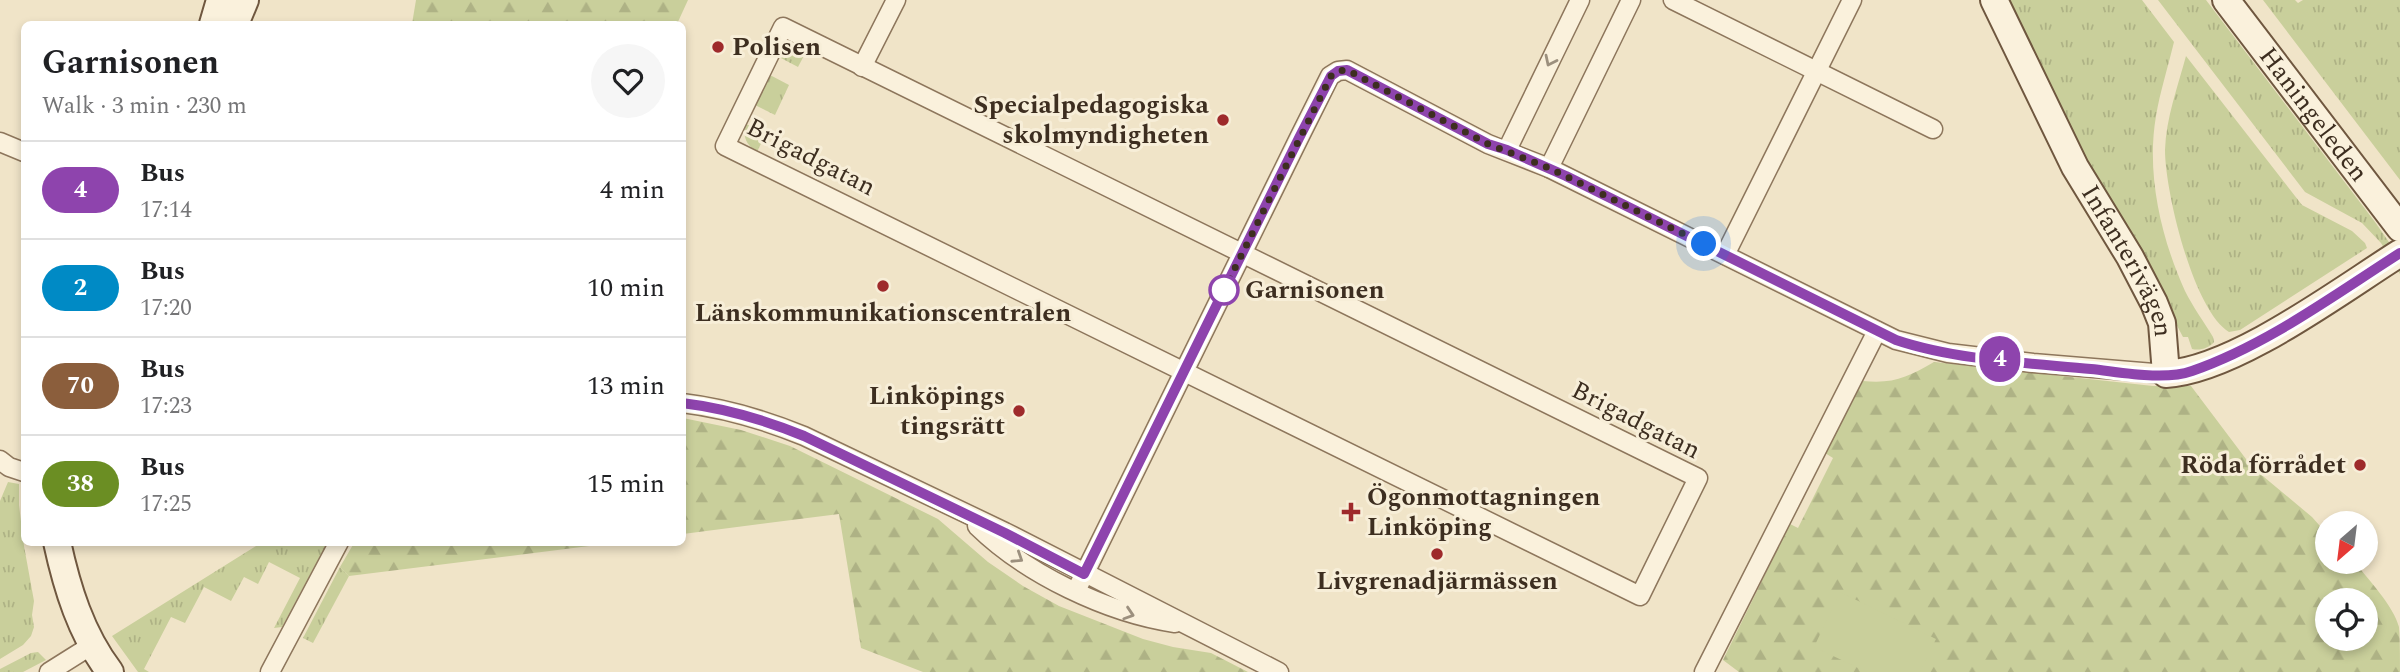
<!DOCTYPE html>
<meta charset="utf-8">
<style>
:root{--surface:#fff;--page:#f6f6f6;--text:#202124;--muted:#757577;--line:#e0e0e0}
body{margin:0;font-family:Spectral,serif;background:var(--page);color:var(--text);height:100vh;display:flex;flex-direction:column;font-size:26px;white-space:nowrap}
*{box-sizing:border-box;margin:0}
p{font-size:23px;color:var(--muted)}
.icon{flex:none;width:38px;height:38px;fill:none;stroke:currentColor;stroke-width:2;stroke-linecap:round;stroke-linejoin:round}
.map{position:relative;flex:1;overflow:hidden}
.side{position:absolute;left:21px;top:21px;width:665px;height:525px;display:flex;flex-direction:column;background:var(--surface);border-radius:10px;box-shadow:0 4px 10px #0003}
.side>*{flex:none}
.badge{padding:0 14px;border-radius:23px;font-size:24px;line-height:46px}
.needle{width:46px;rotate:208deg}
.tools{position:absolute;left:2315px;top:511px;display:grid;gap:14px}
.tools a{display:grid;place-items:center;width:63px;height:63px;border-radius:50%;background:var(--surface);box-shadow:0 4px 10px #0003;font-size:35px}
.you{position:absolute;width:35px;height:35px;margin:-18px;border:5px solid #fff;border-radius:50%;background:#1a73e8;box-shadow:0 0 0 10px #1a73e833}
.map>.badge{position:absolute;translate:-50% -50%;box-shadow:0 0 0 4px #fff}
.round{display:grid;place-items:center;flex:none;width:74px;height:74px;border-radius:37px;background:var(--page)}
.headline{display:flex;align-items:center;justify-content:space-between;height:119px;padding:0 21px}
h1{font-size:33px;font-weight:700;line-height:52px}
ul{padding:0;list-style:none}
li{display:flex;align-items:center;gap:21px;height:98px;padding:0 21px;border-top:2px solid var(--line)}
li div{flex:1}
li b{display:block;font-size:26px}
li em{font-style:normal}
li .badge{min-width:77px;font-weight:700;text-align:center}
.map>svg:first-child{display:block}
.grass{fill:url(#grass-tufts)}
.forest{fill:url(#forest-firs);fill-rule:evenodd}
.park{fill:#c9cf9b}
.lines{fill:none;stroke-linecap:round;stroke-linejoin:round}
.street-casing{stroke:#8d765c;stroke-width:21}
.secondary-casing{stroke:#6f573f;stroke-width:30}
.street{stroke:#faf1dc;stroke-width:18}
.secondary{stroke:#faf1dc;stroke-width:26}
.oneway{stroke:#9c907e}
.line-casing{stroke:#fff;stroke-width:16}
.line{stroke:#8e44ad;stroke-width:10}
.walk{stroke:#3d2e20;stroke-width:7;stroke-dasharray:0 12.6}
.poi-dot{fill:#9e2a2b;stroke:#f7eed8;stroke-width:2.5}
.stop-dot{fill:#fff;stroke:#8e44ad;stroke-width:3.5}
.labels{text-anchor:middle;dominant-baseline:central;stroke-width:6;stroke-linejoin:round;paint-order:stroke}
.poi-label{font-size:26px;font-weight:bold;fill:#3d2e20;stroke:#f7eed8;text-anchor:end}
.street-label{font-size:26px;fill:#3d2e20;stroke:#f7eed8}
.stop-label{font-size:26px;font-weight:bold;fill:#3d2e20;stroke:#f7eed8;text-anchor:start}
</style>
<div class="map">
<svg width="2400" height="672" viewBox="0 0 2400 672">
<defs>
<pattern id="grass-tufts" width="24" height="20" patternUnits="userSpaceOnUse" patternTransform="scale(1.75)"><rect width="24" height="20" fill="#c9cf9b"/><path d="M3 7l-1-3M5 7V3M7 7l1-3M15 17l-1-3M17 17v-4M19 17l1-3" fill="none" stroke="#aeb285"/></pattern>
<pattern id="forest-firs" width="22" height="20" patternUnits="userSpaceOnUse" patternTransform="scale(1.75)"><rect width="22" height="20" fill="#c9cf9b"/><path d="M5 1l3.5 6h-7zM16 11l3.5 6h-7z" fill="#aeb285"/></pattern>
</defs>
<rect width="100%" height="100%" fill="#f0e4c8"/>
<g class="grass">
<path d="M2006 0H2142L2174 42C2168 67 2160 92 2156 116 2146 174 2161 238 2185 291 2193 307 2204 322 2213 337L2214 342C2209 348 2200 351 2192 349L2188 337H2183L2136 248 2100 190Z"/>
<polygon points="2158,0 2206,0 2375,222 2400,258 2400,274 2381,243 2362,223 2305,192"/>
<polygon points="2263,0 2295,0 2298,3 2303,0 2400,0 2400,180"/>
<polygon points="803,46 808,48 798,67 779,57 789,48"/>
<path d="M2186 56 2302 205 2352 231 2365 243 2367 248 2240 330 2229 332C2193 310 2165 191 2165 150 2166 118 2178 86 2186 56Z"/>
<polygon points="770,75 789,85 775,115 755,105"/>
<path d="M746 124 766 133 757 152C746 145 742 136 746 124Z"/>
<polygon points="8,482 19,484 19,505 24,546 34,601 32,615 34,627 31,636 23,645 0,659 0,501"/>
<polygon points="261,543 327,543 282,627 274,628 300,578 269,562 258,584 244,577 231,601 204,587 185,623 171,617 144,669 149,672 138,672 112,636"/>
<polygon points="340,567 349,576 313,643 303,638"/>
<polygon points="38,652 46,660 23,672 0,672 0,669 31,653"/>
</g>
<g class="forest">
<polygon points="416,0 688,0 677,24 412,24"/>
<path d="M1934 362 2153 386H2191L2252 467 2312 517 2327 534 2328 562H2354C2367 577 2394 607 2399 627 2400 640 2400 658 2400 672H1739L1723 660 1790 524 1798 528 1833 458 1825 453 1863 381C1894 384 1908 377 1934 362ZM2328 600H2366V639H2328Z"/>
<polygon points="683,418 741,430 790,446 938,519 988,562 1023,586 1059,606 1143,639 1173,647 1211,653 1248,672 923,672 861,648 839,514 683,534"/>
<polygon points="354,543 354,542 613,543 349,576 340,567"/>
</g>
<polygon class="park" points="1840,592 1936,639 1920,672 1867,672 1814,647"/>
<g class="lines">
<defs>
<g id="street">
<polyline points="1673,0 1933,129"/>
<polygon points="783,27 1698,478 1640,596 725,146"/>
<polyline points="862,67 896,0"/>
<polyline points="0,142 24,152"/>
<polyline points="1507,150 1580,0"/>
<polyline points="1549,168 1631,0"/>
<polyline points="1725,255 1852,0"/>
<path d="M682 403C724 408 765 420 804 436L1005 532 1279 672"/>
<polyline points="0,460 9,467 24,472"/>
<path d="M977 526C1026 574 1107 613 1175 623"/>
<polyline points="1076,591 1299,138 1330,76 1338,71 1347,70 1488,144 1549,168 1896,340 1948,353 2033,363 2166,374"/>
<polyline points="49,672 92,645"/>
<polyline points="270,672 339,542"/>
<polyline points="1704,672 1877,331"/>
</g>
<g id="secondary">
<path id="s1" d="M1994 0 2075 167 2130 257 2154 303 2162 323 2166 374C2235 370 2341 290 2400 253"/>
<path id="s2" d="M2226 0 2400 228"/>
<polyline points="213,24 220,0"/>
<polyline points="235,24 245,0"/>
<path d="M57 542C67 588 81 634 110 672"/>
</g>
</defs>
<use href="#street" class="street-casing"/>
<use href="#secondary" class="secondary-casing"/>
<use href="#street" class="street"/>
<use href="#secondary" class="secondary"/>
</g>
<defs><path id="oneway-chevron" d="M-2-3.5L2.5 0L-2 3.5" fill="none" stroke-width="1.6" stroke-linecap="round" stroke-linejoin="round" transform="scale(1.75)"/></defs>
<g class="oneway">
<use href="#oneway-chevron" transform="translate(1550 61) rotate(116)"/>
<use href="#oneway-chevron" transform="translate(1018 558) rotate(33)"/>
<use href="#oneway-chevron" transform="translate(1129 614) rotate(18)"/>
</g>
<g class="lines">
<defs>
<path id="line" d="M682 403C724 408 765 420 804 436L1005 533 1084 574 1299 138 1331 76 1338 71 1347 70 1488 144 1507 150 1566 176 1896 340C1955 360 2029 363 2091 369 2120 372 2164 381 2192 371 2267 345 2334 295 2400 253"/>
</defs>
<use href="#line" class="line-casing"/>
<use href="#line" class="line"/>
<polyline class="walk" points="1224,290 1331,76 1338,71 1347,70 1488,144 1549,168 1704,244"/>
</g>
<g class="poi-dot">
<circle cx="718" cy="47" r="7"/>
<circle cx="1223" cy="120" r="7"/>
<circle cx="883" cy="286" r="7"/>
<circle cx="1019" cy="411" r="7"/>
<circle cx="2360" cy="465" r="7"/>
<path d="M1347.5 501.5h7v7h7v7h-7v7h-7v-7h-7v-7h7z"/>
<circle cx="1437" cy="554" r="7"/>
</g>
<circle class="stop-dot" cx="1224" cy="290" r="14"/>
<g class="labels">
<g class="poi-label">
<text x="732" y="47" text-anchor="start">Polisen</text>
<text x="1209" y="105">Specialpedagogiska<tspan x="1209" dy="30">skolmyndigheten</tspan></text>
<text x="883" y="313" text-anchor="middle">Länskommunikationscentralen</text>
<text x="1005" y="396">Linköpings<tspan x="1005" dy="30">tingsrätt</tspan></text>
<text x="2346" y="465">Röda förrådet</text>
<text x="1367" y="497" text-anchor="start">Ögonmottagningen<tspan x="1367" dy="30">Linköping</tspan></text>
<text x="1437" y="581" text-anchor="middle">Livgrenadjärmässen</text>
</g>
<g class="street-label">
<text stroke="none"><textPath href="#s2" startOffset="144">Haningeleden</textPath></text>
<text transform="translate(811 157) rotate(27)">Brigadgatan</text>
<text stroke="none"><textPath href="#s1" startOffset="294">Infanterivägen</textPath></text>
<text transform="translate(1636 420) rotate(27)">Brigadgatan</text>
</g>
<g class="stop-label">
<text x="1245" y="290">Garnisonen</text>
</g>
</g>
</svg>
<div class="tools">
<a><svg class="needle" viewBox="-14 -14 28 28"><path d="M0-13l5 13h-10z" fill="#e53935"/><path d="M0 13l5-13h-10z" fill="#757577"/></svg></a>
<a><svg class="icon" aria-label="locate" viewBox="0 0 24 24"><circle cx="12" cy="12" r="6"/><path d="M12 2v4M12 18v4M2 12h4M18 12h4"/></svg></a>
</div>
<div class="you" style="left:1704px;top:244px"></div>
<b class="badge" style="left:2000px;top:359px;background:#8e44ad;color:#fff">4</b>
<section class="side">
<div class="headline"><div><h1>Garnisonen</h1><p>Walk · 3 min · 230 m</p></div><a class="round"><svg class="icon" aria-label="heart" viewBox="0 0 24 24"><path d="M12 20l-8-8c-3-5 5-10 8-4 3-6 11-1 8 4z"/></svg></a></div>
<ul>
<li><span class="badge" style="background:#8e44ad;color:#fff">4</span><div><b>Bus</b><p>17:14</p></div><em>4 min</em></li>
<li><span class="badge" style="background:#008ac5;color:#fff">2</span><div><b>Bus</b><p>17:20</p></div><em>10 min</em></li>
<li><span class="badge" style="background:#8b5e3c;color:#fff">70</span><div><b>Bus</b><p>17:23</p></div><em>13 min</em></li>
<li><span class="badge" style="background:#6b8e23;color:#fff">38</span><div><b>Bus</b><p>17:25</p></div><em>15 min</em></li>
</ul>
</section>
</div>
